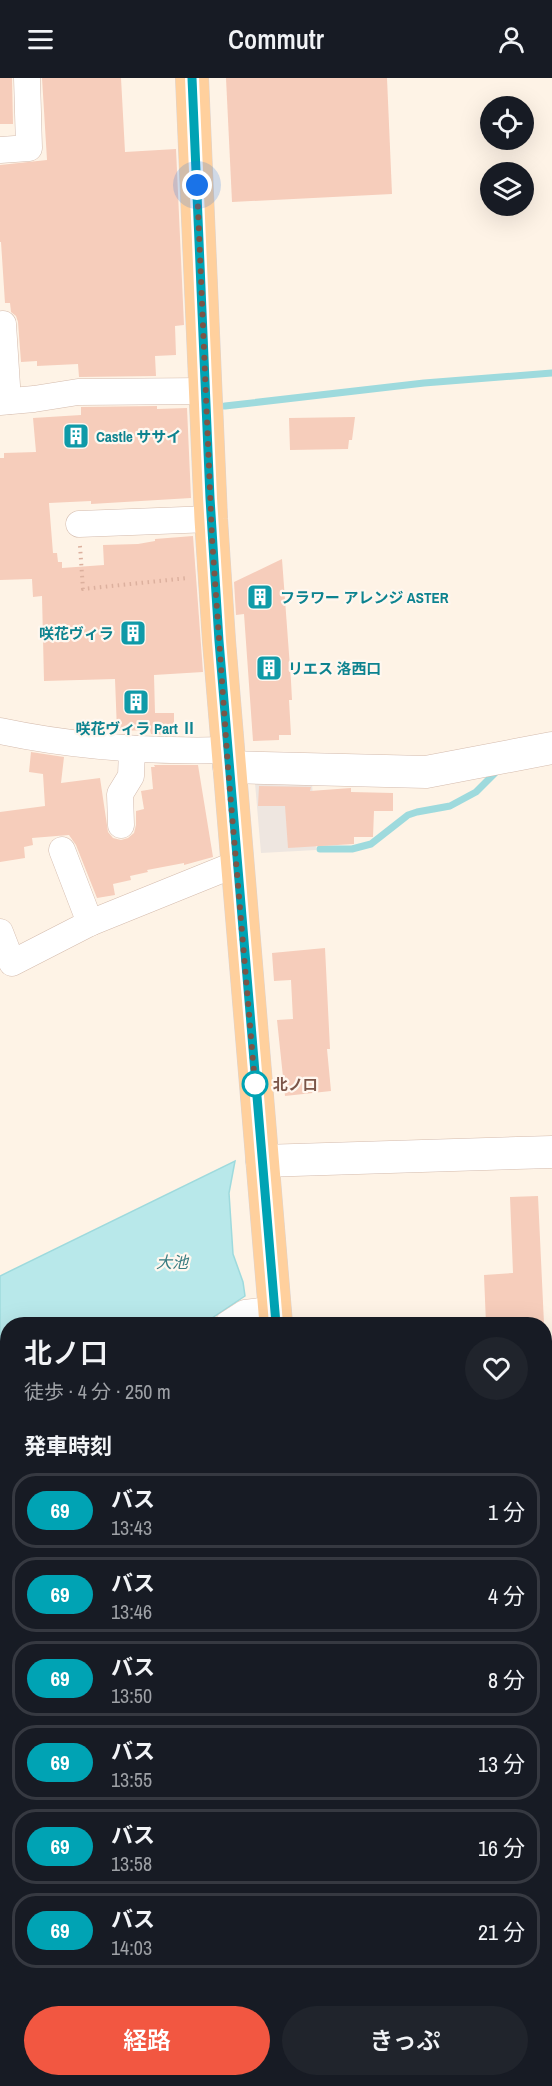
<!DOCTYPE html>
<html lang="ja">
<meta charset="utf-8">
<style>
:root{--surface:#171b24;--page:#20242c;--text:#f1f3f6;--muted:#9ea1a6;--line:#363941;--accent:#f25741}
body{margin:0;font-family:"Archivo Narrow","Noto Sans JP",sans-serif;background:var(--page);color:var(--text);height:100vh;display:flex;flex-direction:column;font-size:22px;white-space:nowrap}
*{box-sizing:border-box;margin:0}
p{font-size:20px;color:var(--muted)}
.icon{flex:none;width:33px;height:33px;fill:none;stroke:currentColor;stroke-width:2;stroke-linecap:round;stroke-linejoin:round}
.map{position:relative;flex:1;overflow:hidden}
.details{position:absolute;left:0px;top:1239px;width:552px;height:770px;display:flex;flex-direction:column;background:var(--surface);border-radius:24px 24px 0 0;box-shadow:0 6px 24px #0002}
.details>*{flex:none}
.badge{padding:0 12px;border-radius:20px;font-size:21px;line-height:39px}
.fabs{position:absolute;left:480px;top:18px;display:grid;gap:12px}
.fabs a{display:grid;place-items:center;width:54px;height:54px;border-radius:50%;background:var(--surface);box-shadow:0 6px 24px #0002;font-size:30px}
.you{position:absolute;width:30px;height:30px;margin:-15px;border:4px solid #fff;border-radius:50%;background:#1a73e8;box-shadow:0 0 0 9px #1a73e833}
.map>.badge{position:absolute;translate:-50% -50%;box-shadow:0 0 0 3px #fff}
h2{padding:0 24px;font-size:22px;line-height:54px}
.round{display:grid;place-items:center;flex:none;width:63px;height:63px;border-radius:32px;background:var(--page)}
.overview{display:flex;align-items:center;justify-content:space-between;height:102px;padding:0 24px}
h1{font-size:28px;font-weight:600;line-height:45px}
.primary-button{display:flex;gap:12px;margin-top:auto;padding:12px 24px}
.primary-button a{flex:1;height:69px;border-radius:36px;background:var(--accent);color:#fff;font-size:24px;font-weight:600;line-height:69px;text-align:center}
.primary-button a+a{background:var(--page);color:var(--text)}
ul{padding:0;list-style:none}
li{display:flex;align-items:center;gap:18px;height:75px;margin:0 12px 9px;padding:0 12px;border:3px solid var(--line);border-radius:24px}
li div{flex:1}
li b{display:block;font-size:22px}
li em{font-style:normal}
li .badge{min-width:66px;font-weight:700;text-align:center}
header{display:flex;justify-content:space-between;align-items:center;height:78px;padding:0 24px;background:var(--surface);font-size:27px;font-weight:600}
.map>svg:first-child{display:block}
.residential{fill:#f9e6d7}
.industrial{fill:#eee6e0}
.water{fill:#b8e8ea;stroke:#9edadd;stroke-width:1.5}
.lines{fill:none;stroke-linecap:round;stroke-linejoin:round}
.stream{stroke:#9edadd;stroke-width:7}
.building{fill:#f6cdbb}
.minor-casing{stroke:#d4bbad;stroke-width:27}
.tertiary-casing{stroke:#d4bbad;stroke-width:33}
.secondary-casing{stroke:#dabcad;stroke-width:34}
.primary-casing{stroke:#ddd3cf;stroke-width:34}
.path{stroke:#dcb09e;stroke-width:4;stroke-dasharray:1.5 4.5;stroke-linecap:butt}
.minor{stroke:#fff;stroke-width:26}
.tertiary{stroke:#fff;stroke-width:32}
.secondary{stroke:#fff;stroke-width:33}
.primary{stroke:#ffd09d;stroke-width:33}
.line-casing{stroke:#fff;stroke-width:14}
.line{stroke:#00a3b4;stroke-width:9}
.walk{stroke:#7b5548;stroke-width:6;stroke-dasharray:0 10.8}
.stop-dot{fill:#fff;stroke:#00a3b4;stroke-width:3}
.labels{text-anchor:middle;dominant-baseline:central;stroke-width:4.5;stroke-linejoin:round;paint-order:stroke}
.culture-label{font-size:15px;font-weight:bold;fill:#0d838f;stroke:#fff7ef;text-anchor:start}
.stop-label{font-size:15px;font-weight:bold;fill:#7b5548;stroke:#fff7ef;text-anchor:start}
.water-label{font-size:16px;font-style:italic;fill:#3a7c81;stroke:#fff7ef}
</style>
<header><svg class="icon" aria-label="menu" viewBox="0 0 24 24"><path d="M4 6h16M4 12h16M4 18h16"/></svg>Commutr<svg class="icon" aria-label="person" viewBox="0 0 24 24"><circle cx="12" cy="8" r="4"/><path d="M4 21q1-7 8-7t8 7"/></svg></header>
<div class="map">
<svg width="552" height="2008" viewBox="0 0 552 2008">
<rect width="100%" height="100%" fill="#fef3e6"/>
<polygon class="residential" points="7,1968 8,2001 71,2001 57,2008 0,2008 0,1972"/>
<g class="industrial">
<polygon points="255,705 312,705 316,772 261,775"/>
<polygon points="552,1545 552,1578 545,1578 545,1546"/>
</g>
<polygon class="water" points="235,1083 229,1115 233,1176 243,1204 245,1218 203,1246 8,1246 7,1383 0,1383 0,1198"/>
<g class="lines">
<g class="stream">
<polyline points="225,328 424,305 552,295"/>
<polyline points="320,771 352,771 371,766 408,737 417,734 450,728 476,714 497,693"/>
<polyline points="0,1520 8,1527"/>
<polyline points="0,1790 8,1802"/>
<polyline points="0,1962 8,1960"/>
<polyline points="82,2001 87,2008"/>
</g>
</g>
<g class="building">
<polygon points="0,0 12,0 13,46 0,46"/>
<polygon points="42,0 121,0 125,74 176,71 184,247 175,248 176,277 155,278 156,298 79,299 78,286 37,288 37,283 21,284 18,244 16,238 11,234 10,225 5,225 1,164 0,164 0,87 47,82"/>
<polygon points="226,0 387,0 392,116 232,124"/>
<polygon points="157,328 157,331 187,330 191,420 91,426 91,423 49,425 53,475 57,475 58,484 62,484 62,490 104,487 103,467 138,466 155,463 155,461 193,458 203,594 154,597 155,635 174,635 174,657 151,656 150,652 117,653 115,601 44,603 42,518 33,519 32,501 0,502 0,380 4,380 4,375 36,374 33,340 81,337 81,329"/>
<polygon points="355,339 352,362 349,362 348,371 290,372 289,340"/>
<polygon points="282,481 291,603 292,622 289,622 291,657 279,657 279,662 253,663 244,536 236,537 234,504"/>
<polygon points="31,674 64,679 61,705 100,700 108,754 113,760 121,762 128,760 134,755 136,747 136,733 144,731 141,713 153,711 151,689 155,689 154,687 198,687 213,779 184,787 184,785 147,792 148,794 130,798 131,802 113,806 115,817 97,820 76,767 69,757 32,760 33,767 24,769 25,780 0,784 0,734 45,728 43,696 29,694"/>
<polygon points="259,708 311,709 310,713 351,710 351,714 393,715 393,733 374,733 373,759 354,759 354,766 288,770 285,728 258,728"/>
<polygon points="325,870 330,971 327,971 331,1013 285,1018 277,942 293,941 291,902 274,903 272,875"/>
<polygon points="538,1118 544,1246 486,1246 484,1197 513,1195 510,1119"/>
</g>
<g class="lines">
<defs>
<g id="minor">
<polyline points="0,72 29,70 27,0"/>
<polyline points="3,246 8,323"/>
<polyline points="0,324 34,321 78,314 205,313"/>
<polyline points="79,446 211,441"/>
<path d="M0 653C75 669 151 674 228 672"/>
<polyline points="121,747 120,716 131,698 132,671"/>
<polyline points="62,772 90,845"/>
<polyline points="0,854 12,885 90,845 236,786"/>
<polyline points="228,1246 245,1235 275,1231"/>
<polyline points="0,1396 8,1397"/>
<polyline points="544,1451 552,1450"/>
<polyline points="544,1491 552,1511"/>
<polyline points="0,1544 6,1542"/>
<polyline points="0,1724 8,1723"/>
<polyline points="398,2001 400,2008"/>
<polyline points="506,2001 507,2008"/>
<polyline points="310,2008 310,2001"/>
</g>
<g id="tertiary">
<polyline points="229,689 426,694 552,670"/>
<polyline points="262,1083 552,1074"/>
</g>
<polyline id="secondary" points="531,2008 552,2006"/>
<g id="primary">
<polyline points="192,0 211,441 219,563 276,1246"/>
<polyline points="544,1736 552,1738"/>
</g>
</defs>
<use href="#minor" class="minor-casing"/>
<use href="#tertiary" class="tertiary-casing"/>
<use href="#secondary" class="secondary-casing"/>
<use href="#primary" class="primary-casing"/>
<g class="path">
<polyline points="80,468 83,511 188,500"/>
<polyline points="0,1805 8,1818"/>
<polyline points="0,1940 8,1936"/>
</g>
<use href="#minor" class="minor"/>
<use href="#tertiary" class="tertiary"/>
<use href="#secondary" class="secondary"/>
<use href="#primary" class="primary"/>
</g>
<g class="lines">
<defs>
<polyline id="line" points="192,0 210,420 219,563 276,1246"/>
</defs>
<use href="#line" class="line-casing"/>
<use href="#line" class="line"/>
<polyline class="walk" points="197,107 212,460 228,689 255,1006"/>
</g>
<defs>
<symbol id="building-square" viewBox="-11 -11 22 22"><rect x="-9" y="-9" width="18" height="18" rx="4" fill="#0f9aa8" stroke="#fff7ef"/><path d="M-4-6H4V6H1V3H-1V6H-4ZM-2.5-4.3h1.7v1.8h-1.7ZM.8-4.3h1.7v1.8H.8ZM-2.5-1h1.7V.8h-1.7ZM.8-1h1.7V.8H.8Z" fill="#fff"/></symbol>
</defs>
<g fill-rule="evenodd">
<use href="#building-square" x="61" y="343" width="30" height="30"/>
<use href="#building-square" x="245" y="504" width="30" height="30"/>
<use href="#building-square" x="118" y="540" width="30" height="30"/>
<use href="#building-square" x="254" y="575" width="30" height="30"/>
<use href="#building-square" x="121" y="609" width="30" height="30"/>
</g>
<circle class="stop-dot" cx="255" cy="1006" r="12"/>
<g class="labels">
<g class="culture-label">
<text x="96" y="358">Castle ササイ</text>
<text x="280" y="519">フラワー アレンジ ASTER</text>
<text x="114" y="555" text-anchor="end">咲花ヴィラ</text>
<text x="288" y="590">リエス 洛西口</text>
<text x="136" y="650" text-anchor="middle">咲花ヴィラ Part Ⅱ</text>
</g>
<g class="stop-label">
<text x="273" y="1006">北ノ口</text>
</g>
<g class="water-label">
<text x="172" y="1184">大池</text>
</g>
</g>
</svg>
<div class="fabs">
<a><svg class="icon" aria-label="locate" viewBox="0 0 24 24"><circle cx="12" cy="12" r="6"/><path d="M12 2v4M12 18v4M2 12h4M18 12h4"/></svg></a>
<a><svg class="icon" aria-label="layers" viewBox="0 0 24 24"><path d="M12 4l9 5-9 5-9-5zM3 14l9 5 9-5"/></svg></a>
</div>
<div class="you" style="left:197px;top:107px"></div>
<section class="details">
<div class="overview"><div><h1>北ノ口</h1><p>徒歩 · 4 分 · 250 m</p></div><a class="round"><svg class="icon" aria-label="heart" viewBox="0 0 24 24"><path d="M12 20l-8-8c-3-5 5-10 8-4 3-6 11-1 8 4z"/></svg></a></div>
<h2>発車時刻</h2>
<ul>
<li><span class="badge" style="background:#00a3b4;color:#fff">69</span><div><b>バス</b><p>13:43</p></div><em>1 分</em></li>
<li><span class="badge" style="background:#00a3b4;color:#fff">69</span><div><b>バス</b><p>13:46</p></div><em>4 分</em></li>
<li><span class="badge" style="background:#00a3b4;color:#fff">69</span><div><b>バス</b><p>13:50</p></div><em>8 分</em></li>
<li><span class="badge" style="background:#00a3b4;color:#fff">69</span><div><b>バス</b><p>13:55</p></div><em>13 分</em></li>
<li><span class="badge" style="background:#00a3b4;color:#fff">69</span><div><b>バス</b><p>13:58</p></div><em>16 分</em></li>
<li><span class="badge" style="background:#00a3b4;color:#fff">69</span><div><b>バス</b><p>14:03</p></div><em>21 分</em></li>
</ul>
<div class="primary-button"><a>経路</a><a>きっぷ</a></div>
</section>
</div>
